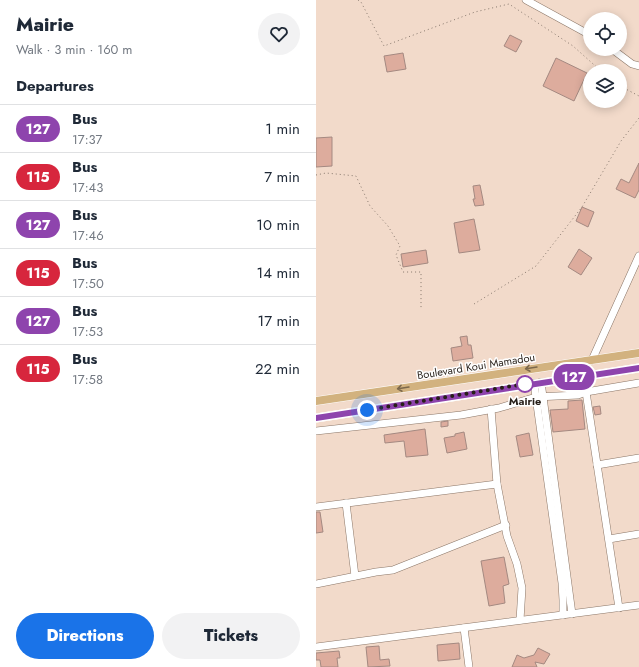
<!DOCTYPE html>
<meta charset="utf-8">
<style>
:root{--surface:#fff;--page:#f2f2f3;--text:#1f2937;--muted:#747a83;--line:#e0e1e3;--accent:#1a73e8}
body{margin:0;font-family:Jost,sans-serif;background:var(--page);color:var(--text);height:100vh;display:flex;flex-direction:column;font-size:15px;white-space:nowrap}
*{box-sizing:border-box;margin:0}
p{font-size:13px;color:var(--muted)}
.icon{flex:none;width:22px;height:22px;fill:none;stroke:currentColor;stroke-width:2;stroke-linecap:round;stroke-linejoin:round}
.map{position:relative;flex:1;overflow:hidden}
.side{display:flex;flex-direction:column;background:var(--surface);width:316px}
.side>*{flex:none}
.badge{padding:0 8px;border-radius:13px;font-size:14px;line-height:26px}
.fabs{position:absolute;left:267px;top:12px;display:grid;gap:8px}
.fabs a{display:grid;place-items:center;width:44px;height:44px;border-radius:50%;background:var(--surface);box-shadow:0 2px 10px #0003;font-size:20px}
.you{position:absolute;width:20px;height:20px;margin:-10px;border:3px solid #fff;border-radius:50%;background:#1a73e8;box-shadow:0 0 0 6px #1a73e833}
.map>.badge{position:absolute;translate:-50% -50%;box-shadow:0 0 0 2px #fff}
h2{padding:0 16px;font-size:15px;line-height:36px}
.round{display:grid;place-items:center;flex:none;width:42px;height:42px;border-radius:21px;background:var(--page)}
.head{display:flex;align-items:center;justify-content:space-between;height:68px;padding:0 16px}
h1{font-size:19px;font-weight:800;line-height:30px}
.primary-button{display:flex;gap:8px;margin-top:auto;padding:8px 16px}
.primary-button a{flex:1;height:46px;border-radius:24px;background:var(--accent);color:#fff;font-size:16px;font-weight:800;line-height:46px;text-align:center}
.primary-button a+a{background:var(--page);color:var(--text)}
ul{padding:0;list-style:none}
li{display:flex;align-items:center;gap:12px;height:48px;padding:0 16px;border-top:1px solid var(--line)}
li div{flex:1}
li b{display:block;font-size:15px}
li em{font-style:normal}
li .badge{min-width:44px;font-weight:700;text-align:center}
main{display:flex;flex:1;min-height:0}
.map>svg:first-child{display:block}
.building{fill:#ddac9d;stroke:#a48981}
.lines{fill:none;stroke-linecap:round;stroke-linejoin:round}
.minor-casing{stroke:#8b7667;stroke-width:8}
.major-casing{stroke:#fff;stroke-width:9}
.path{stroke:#87786d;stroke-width:1;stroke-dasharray:1 3;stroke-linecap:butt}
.minor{stroke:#fff;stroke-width:7}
.major{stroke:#d2b27f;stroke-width:8}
.oneway{stroke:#7c684c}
.line-casing{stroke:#fff;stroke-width:9}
.line{stroke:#8e44ad;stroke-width:6}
.walk{stroke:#271f19;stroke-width:4;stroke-dasharray:0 7.2}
.stop-dot{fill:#fff;stroke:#8e44ad;stroke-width:2}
.labels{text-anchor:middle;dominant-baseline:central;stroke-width:3;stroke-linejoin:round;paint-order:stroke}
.street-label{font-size:11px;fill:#271f19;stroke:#fff}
.stop-label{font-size:11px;font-weight:bold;fill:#271f19;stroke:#fff}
</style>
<main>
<section class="side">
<div class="head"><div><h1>Mairie</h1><p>Walk · 3 min · 160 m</p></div><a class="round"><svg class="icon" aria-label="heart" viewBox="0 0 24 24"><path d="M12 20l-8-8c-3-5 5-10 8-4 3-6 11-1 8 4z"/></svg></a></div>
<h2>Departures</h2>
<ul>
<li><span class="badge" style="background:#8e44ad;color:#fff">127</span><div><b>Bus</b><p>17:37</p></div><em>1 min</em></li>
<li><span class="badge" style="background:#d7263d;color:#fff">115</span><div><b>Bus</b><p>17:43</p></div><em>7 min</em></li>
<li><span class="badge" style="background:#8e44ad;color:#fff">127</span><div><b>Bus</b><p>17:46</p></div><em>10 min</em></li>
<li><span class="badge" style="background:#d7263d;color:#fff">115</span><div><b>Bus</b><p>17:50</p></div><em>14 min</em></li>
<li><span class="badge" style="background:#8e44ad;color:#fff">127</span><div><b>Bus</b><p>17:53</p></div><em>17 min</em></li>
<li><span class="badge" style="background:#d7263d;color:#fff">115</span><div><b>Bus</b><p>17:58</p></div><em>22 min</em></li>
</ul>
<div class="primary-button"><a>Directions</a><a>Tickets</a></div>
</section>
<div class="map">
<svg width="323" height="667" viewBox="0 0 323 667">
<rect width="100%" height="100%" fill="#f2daca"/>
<g class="building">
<polygon points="194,35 206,41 200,52 188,46"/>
<polygon points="87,53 90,69 71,72 68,56"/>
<polygon points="240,58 271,73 258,101 227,86"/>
<polygon points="16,137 16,166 0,167 0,138"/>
<polygon points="323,163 323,190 319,198 300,189 305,179 313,183"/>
<polygon points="164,185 168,205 159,206 157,199 159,199 157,186"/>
<polygon points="266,207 278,212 272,227 260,221"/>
<polygon points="158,219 164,250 143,253 138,223"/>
<polygon points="263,249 276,258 265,275 252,267"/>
<polygon points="110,250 112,263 87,267 85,254"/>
<polygon points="151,336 152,345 155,345 157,358 137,361 135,348 146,346 144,337"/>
<polygon points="266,400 269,429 237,432 234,410 252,409 252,401"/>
<polygon points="284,406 285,414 279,415 277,407"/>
<polygon points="132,421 132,426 125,427 125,422"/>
<polygon points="109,429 112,455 90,457 88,441 69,443 68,435"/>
<polygon points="148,432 151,449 131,453 128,438 139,436 139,434"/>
<polygon points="213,433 217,455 204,457 200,436"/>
<polygon points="0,512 4,512 7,532 0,533"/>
<polygon points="188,557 193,584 187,586 189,603 173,606 165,561"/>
<polygon points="143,643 144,659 122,661 121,645"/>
<polygon points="63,646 64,660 73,659 74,666 52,667 50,647"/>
<polygon points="222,648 234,654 228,664 219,662 221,667 196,667 201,655 208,658 218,655"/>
<polygon points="23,651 24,658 21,658 22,667 5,667 4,660 0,660 0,653"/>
</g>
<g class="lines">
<defs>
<g id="minor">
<polyline points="210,0 274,35"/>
<polyline points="296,49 316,64 323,66"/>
<polyline points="276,360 323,256"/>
<polyline points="225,382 256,614"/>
<polyline points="218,383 246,583 247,600 247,615"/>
<polyline points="270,392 303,608"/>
<polyline points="175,409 181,484 191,536 201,564 206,588 204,620"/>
<polyline points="0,431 145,415 183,408 220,397 262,395 270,392 323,383"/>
<polyline points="281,465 323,458"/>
<polyline points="30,503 39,576"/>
<polyline points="0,507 181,484"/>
<polyline points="293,539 323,534"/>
<polyline points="0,584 60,572 77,570 190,525"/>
<polyline points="148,628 153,667"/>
<polyline points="0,647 323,605"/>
</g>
<g id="major">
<polyline points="0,401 323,353"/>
<polyline points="0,418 323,368"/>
</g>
</defs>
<use href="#minor" class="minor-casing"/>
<use href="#major" class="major-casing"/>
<g class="path">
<polyline points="42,0 45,2 68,46 159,12 193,4 257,46 285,71"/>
<polyline points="304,86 323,96"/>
<polyline points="0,175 10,173 40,176 54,206 72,226 84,246 80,255 87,272 105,272 105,308"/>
<polyline points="158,304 220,266 266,207 305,141 323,118"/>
</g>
<use href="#minor" class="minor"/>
<use href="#major" class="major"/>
</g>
<defs><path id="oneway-shaft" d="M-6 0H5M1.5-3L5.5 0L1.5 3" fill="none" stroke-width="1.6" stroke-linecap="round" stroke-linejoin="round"/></defs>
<g class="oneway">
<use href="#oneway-shaft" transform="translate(215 368) rotate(171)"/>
<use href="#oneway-shaft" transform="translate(87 388) rotate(171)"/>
</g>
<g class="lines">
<defs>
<polyline id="line" points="0,418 323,368"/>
</defs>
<use href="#line" class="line-casing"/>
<use href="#line" class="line"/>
<polyline class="walk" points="51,410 209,384"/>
</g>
<circle class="stop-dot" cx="209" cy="384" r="8"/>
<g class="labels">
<g class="street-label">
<text transform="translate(160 366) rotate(-9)">Boulevard Koui Mamadou</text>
</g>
<g class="stop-label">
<text x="209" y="401">Mairie</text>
</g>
</g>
</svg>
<div class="fabs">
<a><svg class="icon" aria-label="locate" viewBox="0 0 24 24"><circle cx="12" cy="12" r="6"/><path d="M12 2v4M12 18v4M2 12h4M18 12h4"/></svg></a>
<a><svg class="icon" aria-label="layers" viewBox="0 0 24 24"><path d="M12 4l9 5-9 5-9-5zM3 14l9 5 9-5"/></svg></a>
</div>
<div class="you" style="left:51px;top:410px"></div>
<b class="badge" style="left:258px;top:377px;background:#8e44ad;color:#fff">127</b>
</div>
</main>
